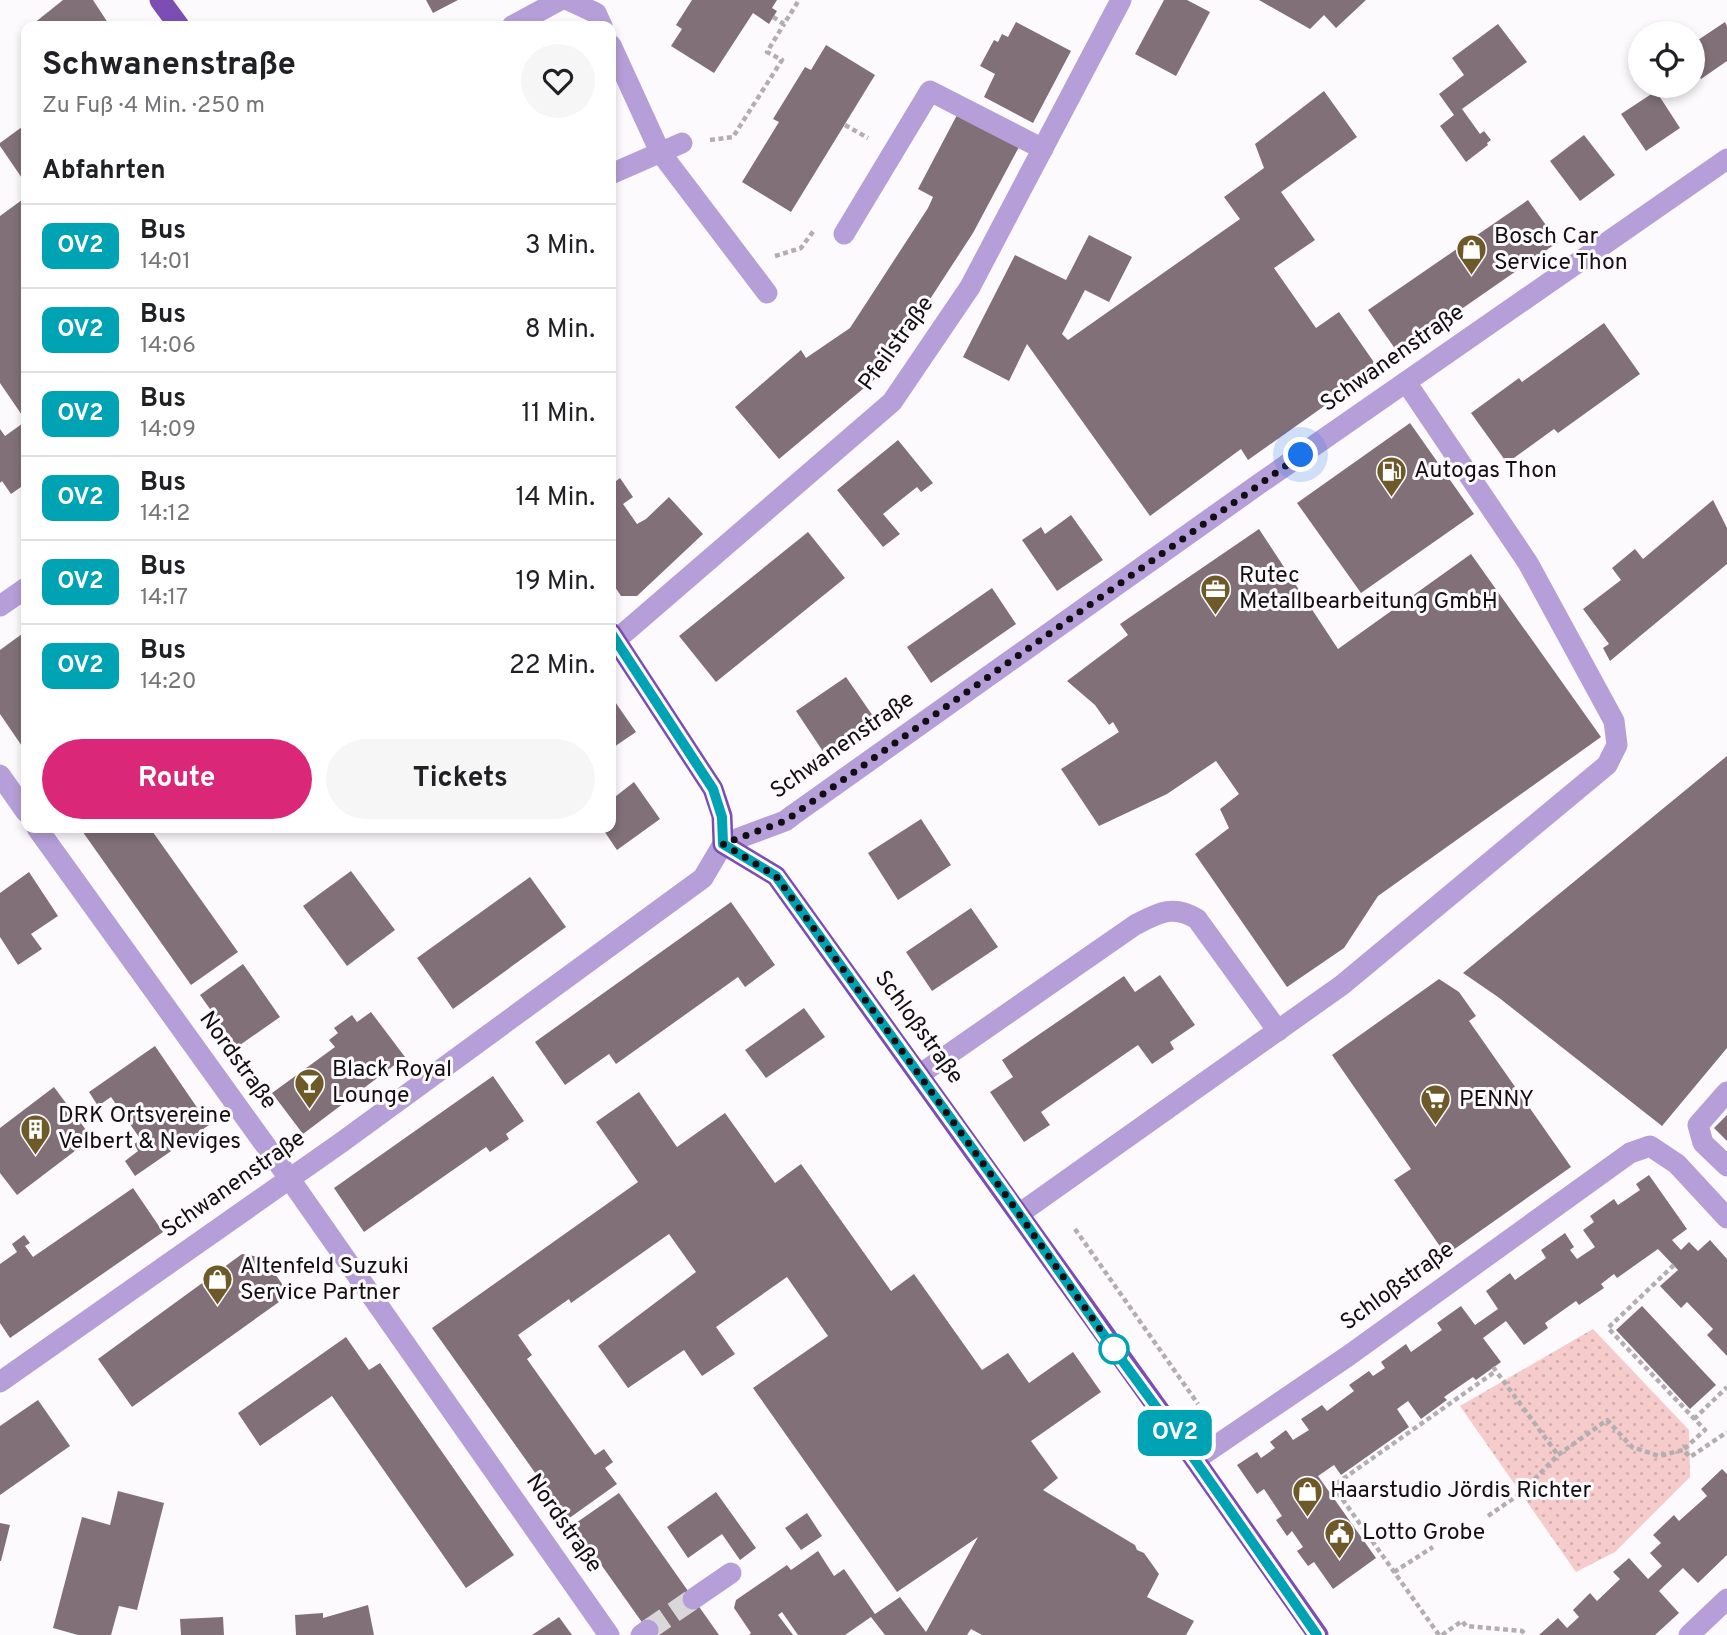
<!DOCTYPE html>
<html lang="de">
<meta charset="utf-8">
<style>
:root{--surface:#fff;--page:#f6f6f6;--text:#202124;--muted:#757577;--line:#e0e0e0;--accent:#db2777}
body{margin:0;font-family:Overpass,sans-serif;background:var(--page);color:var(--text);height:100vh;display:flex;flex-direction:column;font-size:26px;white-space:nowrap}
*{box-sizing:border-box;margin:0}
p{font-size:23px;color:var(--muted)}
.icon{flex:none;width:38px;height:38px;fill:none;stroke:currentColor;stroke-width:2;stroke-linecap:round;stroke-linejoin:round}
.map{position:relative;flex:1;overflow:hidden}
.drawer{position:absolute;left:21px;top:21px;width:595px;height:812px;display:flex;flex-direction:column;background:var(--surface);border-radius:14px;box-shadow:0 4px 10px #0003}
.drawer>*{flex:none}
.badge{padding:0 14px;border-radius:10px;font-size:24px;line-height:46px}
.buttons{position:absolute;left:1628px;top:21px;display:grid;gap:14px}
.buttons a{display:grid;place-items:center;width:77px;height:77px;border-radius:50%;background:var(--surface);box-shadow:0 4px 10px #0003;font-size:35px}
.you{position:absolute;width:35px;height:35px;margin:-18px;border:5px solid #fff;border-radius:50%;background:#1a73e8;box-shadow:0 0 0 10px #1a73e833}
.map>.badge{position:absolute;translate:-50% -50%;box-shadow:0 0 0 4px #fff}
h2{padding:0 21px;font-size:26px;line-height:63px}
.round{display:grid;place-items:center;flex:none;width:74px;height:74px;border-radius:37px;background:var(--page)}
.overview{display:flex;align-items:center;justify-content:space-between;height:119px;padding:0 21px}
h1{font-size:33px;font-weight:700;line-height:52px}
.button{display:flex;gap:14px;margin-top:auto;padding:14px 21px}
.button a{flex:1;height:80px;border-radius:42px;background:var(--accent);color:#fff;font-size:28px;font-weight:700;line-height:80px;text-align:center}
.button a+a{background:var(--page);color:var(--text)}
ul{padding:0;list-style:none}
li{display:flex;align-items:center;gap:21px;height:84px;padding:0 21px;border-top:2px solid var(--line)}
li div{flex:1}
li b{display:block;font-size:26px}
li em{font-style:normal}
li .badge{min-width:77px;font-weight:700;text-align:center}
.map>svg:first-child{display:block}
.park{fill:url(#park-dots)}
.building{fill:#817077}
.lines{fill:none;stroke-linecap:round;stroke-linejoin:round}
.minor-tunnel{stroke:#dad7da;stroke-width:21;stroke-dasharray:21 10;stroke-linecap:butt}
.path{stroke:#b2aeb2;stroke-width:4.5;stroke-dasharray:5 3.5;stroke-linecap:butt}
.minor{stroke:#b69fd8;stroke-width:21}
.major{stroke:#7c4eb4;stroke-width:21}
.line-casing{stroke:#fff;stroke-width:16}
.line{stroke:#00a3b4;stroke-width:10}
.walk{stroke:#120e12;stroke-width:7;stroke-dasharray:0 12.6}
.stop-dot{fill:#fff;stroke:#00a3b4;stroke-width:3.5}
.labels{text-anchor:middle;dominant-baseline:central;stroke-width:6;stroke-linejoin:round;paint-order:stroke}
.poi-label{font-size:23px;fill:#120e12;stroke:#fdfafd;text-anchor:start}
.street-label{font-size:23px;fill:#120e12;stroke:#fdfafd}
</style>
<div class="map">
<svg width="1727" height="1635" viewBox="0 0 1727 1635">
<defs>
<pattern id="park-dots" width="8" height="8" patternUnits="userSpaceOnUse" patternTransform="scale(1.75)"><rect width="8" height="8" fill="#f5cbcc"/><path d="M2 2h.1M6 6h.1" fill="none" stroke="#d1adae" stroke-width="1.8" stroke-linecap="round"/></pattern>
</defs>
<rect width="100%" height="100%" fill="#fdfafd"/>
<polygon class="park" points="1593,1329 1689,1430 1690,1477 1615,1552 1576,1572 1460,1406"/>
<g class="building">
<polygon points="63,0 93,0 110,26 34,26 33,24"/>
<polygon points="426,0 458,0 433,13"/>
<polygon points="692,0 777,0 772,8 777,11 769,24 753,13 714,73 671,46 682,29 676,25"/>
<polygon points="1164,0 1187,0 1210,12 1176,76 1135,54"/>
<polygon points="1259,0 1366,0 1336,28 1324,15 1310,29"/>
<polygon points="1016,22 1071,51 1033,123 984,97 995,74 980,66 994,40 998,42 1002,34 1008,37"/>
<polygon points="1725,22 1727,26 1727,61 1701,79 1692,66 1692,44"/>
<polygon points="1498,24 1527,62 1462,109 1480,134 1484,131 1491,140 1487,143 1488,145 1466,162 1440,126 1454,115 1439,94 1464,75 1452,58"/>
<polygon points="826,45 875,75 791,212 742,182 779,122 773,119 805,67 811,70"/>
<polygon points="1324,91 1357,137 1281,192 1315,240 1274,268 1316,328 1339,312 1378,368 1248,460 1241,449 1150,516 1027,344 1009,381 963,357 1015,255 1066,280 1089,235 1132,257 1109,302 1085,290 1062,334 1068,340 1240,219 1224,197 1264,168 1255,144"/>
<polygon points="1656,91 1680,128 1646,151 1621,114"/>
<polygon points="957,115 1019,147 973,233 882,373 779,459 735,407 801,350 806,358 850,328 928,208 933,197 918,189"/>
<polygon points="26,124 26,184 0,146 0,143"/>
<polygon points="1584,135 1615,175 1580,201 1550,161"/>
<polygon points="26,197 26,494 21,487 11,494 2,481 0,483 0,429 5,436 26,421 0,383 0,216"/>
<polygon points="1528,200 1558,242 1398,353 1368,310"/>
<polygon points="1604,323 1640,374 1558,433 1554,429 1507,463 1471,413 1519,378 1522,382"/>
<polygon points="1410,423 1474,514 1361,593 1297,503"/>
<polygon points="898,440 933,483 921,492 917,487 883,514 900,534 883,547 837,490"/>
<polygon points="620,478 633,497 623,504 637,524 646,519 669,497 703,534 637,596 621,596 611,581 611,485"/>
<polygon points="1713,500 1727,528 1727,564 1610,661 1603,648 1609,644 1583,609 1621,580 1612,568 1635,549 1643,559"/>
<polygon points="1071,515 1103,560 1057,591 1022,540 1041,527 1045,534"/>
<polygon points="1259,529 1338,649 1471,554 1601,737 1378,896 1344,948 1287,987 1195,854 1229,828 1220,809 1239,794 1216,761 1167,794 1099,826 1061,769 1119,732 1113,722 1109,725 1095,705 1067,681 1128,635 1120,624"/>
<polygon points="808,532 845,578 716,682 679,636"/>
<polygon points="992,588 1016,624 931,683 907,647"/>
<polygon points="26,631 26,752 0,714 0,650"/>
<polygon points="846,677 875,719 824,753 796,711"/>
<polygon points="611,696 636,732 611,749"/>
<polygon points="1727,756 1727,1048 1662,1126 1498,997 1463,973"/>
<polygon points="634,782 660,819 617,850 602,828 611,828 611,800"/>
<polygon points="921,819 951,865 898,900 868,853"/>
<polygon points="80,828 150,828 238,952 191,985"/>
<polygon points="351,871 395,930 347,966 303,906"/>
<polygon points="29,872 58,916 31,934 42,949 18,965 0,937 0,893"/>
<polygon points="530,877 566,927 453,1009 417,958"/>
<polygon points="731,902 775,965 745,987 738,977 616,1064 609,1054 565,1085 535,1042"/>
<polygon points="971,908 998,947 932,991 906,952"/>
<polygon points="243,964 280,1017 237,1047 200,995"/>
<polygon points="1160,975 1195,1025 1170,1042 1174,1049 1152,1064 1138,1045 1041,1112 1050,1125 1024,1142 990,1092 1013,1077 1002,1060 1124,976 1135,992"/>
<polygon points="1439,979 1459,992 1476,1016 1469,1021 1571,1167 1446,1255 1394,1180 1411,1169 1332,1055"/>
<polygon points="804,1008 825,1037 766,1078 745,1050"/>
<polygon points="371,1012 405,1057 303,1134 272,1093 335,1047 329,1040 338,1033 334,1028 352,1015 357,1022"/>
<polygon points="155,1046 209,1125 135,1176 125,1161 138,1151 134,1144 141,1140 111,1097 98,1106 89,1092"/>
<polygon points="493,1076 524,1121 506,1134 509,1139 490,1152 486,1147 364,1232 334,1188"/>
<polygon points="54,1087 92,1138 17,1195 0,1173 0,1128"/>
<polygon points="639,1092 677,1147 725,1113 775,1183 801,1164 891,1291 914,1274 982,1370 1008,1353 1029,1383 1073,1352 1101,1392 1031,1441 1058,1478 1043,1490 1135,1545 1137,1550 1144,1553 1159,1574 1147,1597 1194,1621 1186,1635 982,1635 971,1629 967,1635 885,1635 871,1617 845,1635 798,1635 782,1612 778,1615 793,1635 749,1635 751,1633 734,1608 736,1600 787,1565 791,1570 818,1551 834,1576 844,1569 875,1614 900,1597 926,1632 978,1537 897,1592 753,1388 828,1336 787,1277 716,1327 735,1354 702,1376 684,1350 628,1388 598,1346 696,1272 669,1234 571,1303 569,1299 518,1335 532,1355 527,1359 595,1455 604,1449 613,1462 605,1468 617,1484 568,1519 432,1328 638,1182 596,1122"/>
<polygon points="1727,1115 1727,1141 1714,1128"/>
<polygon points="1649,1175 1687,1229 1672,1240 1681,1250 1689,1242 1698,1251 1710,1240 1727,1259 1727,1356 1707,1335 1713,1329 1687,1302 1681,1308 1660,1286 1678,1270 1658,1249 1617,1278 1614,1274 1601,1284 1604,1288 1579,1305 1576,1301 1545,1323 1548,1328 1524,1345 1506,1321 1483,1338 1501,1362 1476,1380 1473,1377 1444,1397 1447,1400 1421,1419 1408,1401 1397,1409 1409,1427 1341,1475 1334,1465 1318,1476 1376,1558 1333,1589 1314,1562 1308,1566 1297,1551 1303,1547 1292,1531 1287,1536 1276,1520 1282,1516 1264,1489 1257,1494 1237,1465 1257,1452 1261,1458 1275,1448 1270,1442 1286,1430 1293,1440 1309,1430 1301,1419 1322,1405 1327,1411 1354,1391 1349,1385 1369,1371 1373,1376 1385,1368 1381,1362 1406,1344 1411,1352 1442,1330 1437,1323 1461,1306 1475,1325 1498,1309 1486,1291 1510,1273 1515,1280 1546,1258 1541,1250 1565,1233 1574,1247 1570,1250 1577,1259 1595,1247 1583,1230 1594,1222 1590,1216 1614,1199 1618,1205 1640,1190 1636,1184"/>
<polygon points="133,1188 163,1232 10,1338 0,1323 0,1264 17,1252 12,1244 24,1235 30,1243 25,1246 33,1257"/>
<polygon points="242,1254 264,1258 282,1284 279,1302 132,1407 98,1359"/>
<polygon points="1642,1306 1716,1385 1690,1409 1616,1330"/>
<polygon points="346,1337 369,1370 380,1363 514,1555 466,1588 332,1396 260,1446 238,1413"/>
<polygon points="38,1400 70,1446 0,1495 0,1426"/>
<polygon points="1722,1469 1727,1474 1727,1555 1698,1583 1683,1568 1659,1591 1679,1613 1655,1635 1539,1635 1558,1618 1567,1628 1579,1617 1573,1610 1590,1593 1597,1601 1620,1579 1613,1572 1629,1558 1648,1579 1662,1566 1650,1553 1661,1543 1653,1535 1674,1515 1679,1521 1707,1496 1701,1489"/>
<polygon points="118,1491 164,1503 137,1610 119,1606 111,1635 78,1635 53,1628 82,1517 110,1525"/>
<polygon points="716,1492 756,1548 740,1560 722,1534 688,1558 667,1527"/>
<polygon points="619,1493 719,1635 651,1635 573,1525"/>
<polygon points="807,1513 822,1536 801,1550 785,1528"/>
<polygon points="0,1523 10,1525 1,1561 0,1561"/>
<polygon points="368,1605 374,1635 296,1635 295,1615 323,1613 323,1618"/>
<polygon points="223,1617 224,1635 181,1635 180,1619"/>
<polygon points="559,1617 572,1635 532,1635"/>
</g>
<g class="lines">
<polyline class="minor-tunnel" points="648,1630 693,1599"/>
<g class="path">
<polyline points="773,17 784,24 799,0"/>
<polyline points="845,125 868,138"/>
<polyline points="710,140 733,137 782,60 767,52 784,24"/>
<polyline points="775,256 801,248 815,229"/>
<polyline points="1075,1229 1198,1404"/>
<polyline points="1674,1265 1608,1328 1705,1430 1683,1450"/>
<polyline points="1493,1367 1558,1455"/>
<polyline points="1694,1419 1727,1387"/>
<polyline points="1488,1516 1521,1493 1558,1455 1607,1420 1632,1447 1659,1456 1683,1450 1690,1457 1727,1432"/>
<polyline points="1394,1572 1433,1547"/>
<polyline points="1439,1635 1333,1486 1496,1371"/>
<polyline points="1442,1635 1462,1621 1466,1626 1522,1631 1526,1635"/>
</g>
<g class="minor">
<polyline points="568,0 596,13 602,26"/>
<polyline points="512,26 560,0"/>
<polyline points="611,45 660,152 767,293"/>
<polyline points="611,174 682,143"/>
<polyline points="844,234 930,91 1043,149"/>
<polyline points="0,606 26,588"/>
<polyline points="616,640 892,402 970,287 1121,0"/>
<polyline points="0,775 26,812"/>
<polyline points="37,828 289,1178 609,1635"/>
<path d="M919 1075 1135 925C1158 913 1173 904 1197 919L1278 1031"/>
<polyline points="1727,1092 1698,1125 1703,1143 1727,1166"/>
<polyline points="1019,1214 1342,985 1607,765 1617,745 1614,721 1528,563 1406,382"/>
<polyline points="0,1382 342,1142 703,878 723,844 785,821 793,815 1259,484 1727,159"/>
<polyline points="1195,1460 1348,1356 1630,1153 1650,1146 1677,1164 1727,1218"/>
<polyline points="693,1599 731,1573"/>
<polyline points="641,1635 648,1630"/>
<polyline points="1689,1635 1727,1599"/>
</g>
<g class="major">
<polyline points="160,0 179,26"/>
<polyline points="611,633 713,789 722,816 723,844 776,876 1195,1460 1318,1635"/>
</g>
</g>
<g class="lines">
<defs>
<polyline id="line" points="611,633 713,789 722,817 723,844 776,876 1005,1194 1113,1348 1195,1460 1317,1635"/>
</defs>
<use href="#line" class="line-casing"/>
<use href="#line" class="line"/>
<polyline class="walk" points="1114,1349 1005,1194 776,876 723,844 785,821 1301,455"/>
</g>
<defs>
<symbol id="shop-pin" viewBox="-11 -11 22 30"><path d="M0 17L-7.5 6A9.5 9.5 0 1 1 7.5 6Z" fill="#6d5a28" stroke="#fdfafd"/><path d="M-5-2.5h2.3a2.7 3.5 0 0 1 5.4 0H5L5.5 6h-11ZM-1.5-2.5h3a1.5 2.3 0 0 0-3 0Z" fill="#fff"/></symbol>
<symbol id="fuel-pin" viewBox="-11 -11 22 30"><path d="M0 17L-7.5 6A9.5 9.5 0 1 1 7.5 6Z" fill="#6d5a28" stroke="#fdfafd"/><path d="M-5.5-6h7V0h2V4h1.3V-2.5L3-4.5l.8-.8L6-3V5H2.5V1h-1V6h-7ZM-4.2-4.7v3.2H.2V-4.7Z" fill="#fff"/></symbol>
<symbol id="office-pin" viewBox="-11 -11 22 30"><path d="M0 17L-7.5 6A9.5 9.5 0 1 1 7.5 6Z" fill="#6d5a28" stroke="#fdfafd"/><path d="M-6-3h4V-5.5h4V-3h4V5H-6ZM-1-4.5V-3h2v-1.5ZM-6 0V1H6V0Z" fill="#fff"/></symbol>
<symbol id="bar-pin" viewBox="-11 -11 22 30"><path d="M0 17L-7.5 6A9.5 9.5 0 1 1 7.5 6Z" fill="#6d5a28" stroke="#fdfafd"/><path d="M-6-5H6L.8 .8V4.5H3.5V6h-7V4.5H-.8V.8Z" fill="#fff"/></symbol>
<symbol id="supermarket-pin" viewBox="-11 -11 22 30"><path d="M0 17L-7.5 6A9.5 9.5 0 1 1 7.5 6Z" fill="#6d5a28" stroke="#fdfafd"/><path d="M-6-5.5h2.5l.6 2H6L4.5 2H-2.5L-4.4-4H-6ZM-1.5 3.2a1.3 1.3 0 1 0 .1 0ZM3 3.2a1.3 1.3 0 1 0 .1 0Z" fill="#fff"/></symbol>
<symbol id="building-pin" viewBox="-11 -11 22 30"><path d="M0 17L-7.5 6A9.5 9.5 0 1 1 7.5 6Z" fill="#6d5a28" stroke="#fdfafd"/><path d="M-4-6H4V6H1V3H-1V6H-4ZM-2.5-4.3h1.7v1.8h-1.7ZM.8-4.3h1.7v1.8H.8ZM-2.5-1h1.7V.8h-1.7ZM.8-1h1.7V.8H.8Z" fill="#fff"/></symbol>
<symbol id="civic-pin" viewBox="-11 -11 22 30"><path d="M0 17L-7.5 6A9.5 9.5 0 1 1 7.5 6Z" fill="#6d5a28" stroke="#fdfafd"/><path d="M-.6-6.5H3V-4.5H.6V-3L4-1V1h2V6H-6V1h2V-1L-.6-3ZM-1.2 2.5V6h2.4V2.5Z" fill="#fff"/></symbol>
</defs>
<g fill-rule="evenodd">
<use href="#shop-pin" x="1454" y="232" width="35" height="47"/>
<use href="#fuel-pin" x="1374" y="454" width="35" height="47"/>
<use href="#office-pin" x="1198" y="572" width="35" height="47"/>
<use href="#bar-pin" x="292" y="1066" width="35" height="47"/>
<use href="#supermarket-pin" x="1418" y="1082" width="35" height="47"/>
<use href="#building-pin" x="18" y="1112" width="35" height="47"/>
<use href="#shop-pin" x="200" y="1262" width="35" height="47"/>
<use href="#shop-pin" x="1290" y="1474" width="35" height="47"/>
<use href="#civic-pin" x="1322" y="1516" width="35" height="47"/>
</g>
<circle class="stop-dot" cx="1114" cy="1349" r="14"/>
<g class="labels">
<g class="poi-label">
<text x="1494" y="237">Bosch Car<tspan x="1494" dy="26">Service Thon</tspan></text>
<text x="1414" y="471">Autogas Thon</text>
<text x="1239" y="576">Rutec<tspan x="1239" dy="26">Metallbearbeitung GmbH</tspan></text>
<text x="332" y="1070">Black Royal<tspan x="332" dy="26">Lounge</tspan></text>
<text x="1459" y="1100">PENNY</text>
<text x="58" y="1116">DRK Ortsvereine<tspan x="58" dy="26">Velbert &amp; Neviges</tspan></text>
<text x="240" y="1267">Altenfeld Suzuki<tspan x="240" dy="26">Service Partner</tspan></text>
<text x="1330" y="1491">Haarstudio Jördis Richter</text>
<text x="1362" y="1533">Lotto Grobe</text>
</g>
<g class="street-label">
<text transform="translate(897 344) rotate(-54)">Pfeilstraße</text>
<text transform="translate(1393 359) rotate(-35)">Schwanenstraße</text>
<text transform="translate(843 746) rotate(-35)">Schwanenstraße</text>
<text transform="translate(918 1028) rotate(54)">Schloßstraße</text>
<text transform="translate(237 1061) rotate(54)">Nordstraße</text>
<text transform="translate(234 1185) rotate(-35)">Schwanenstraße</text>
<text transform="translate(1398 1287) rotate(-36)">Schloßstraße</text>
<text transform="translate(563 1524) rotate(55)">Nordstraße</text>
</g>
</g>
</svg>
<div class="buttons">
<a><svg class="icon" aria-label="locate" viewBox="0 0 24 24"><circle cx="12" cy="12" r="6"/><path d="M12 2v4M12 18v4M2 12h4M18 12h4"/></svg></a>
</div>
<div class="you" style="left:1301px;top:455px"></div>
<b class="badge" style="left:1175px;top:1433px;background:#00a3b4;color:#fff">OV2</b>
<section class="drawer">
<div class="overview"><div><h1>Schwanenstraße</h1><p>Zu Fuß · 4 Min. · 250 m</p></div><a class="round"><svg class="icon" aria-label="heart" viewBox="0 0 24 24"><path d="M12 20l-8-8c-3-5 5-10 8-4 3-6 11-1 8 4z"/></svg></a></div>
<h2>Abfahrten</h2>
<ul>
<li><span class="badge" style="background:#00a3b4;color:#fff">OV2</span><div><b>Bus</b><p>14:01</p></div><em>3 Min.</em></li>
<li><span class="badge" style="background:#00a3b4;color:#fff">OV2</span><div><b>Bus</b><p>14:06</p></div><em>8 Min.</em></li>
<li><span class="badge" style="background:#00a3b4;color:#fff">OV2</span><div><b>Bus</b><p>14:09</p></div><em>11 Min.</em></li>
<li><span class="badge" style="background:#00a3b4;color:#fff">OV2</span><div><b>Bus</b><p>14:12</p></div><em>14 Min.</em></li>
<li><span class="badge" style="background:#00a3b4;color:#fff">OV2</span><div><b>Bus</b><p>14:17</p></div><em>19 Min.</em></li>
<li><span class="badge" style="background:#00a3b4;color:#fff">OV2</span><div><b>Bus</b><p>14:20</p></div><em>22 Min.</em></li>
</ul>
<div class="button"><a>Route</a><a>Tickets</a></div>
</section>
</div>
